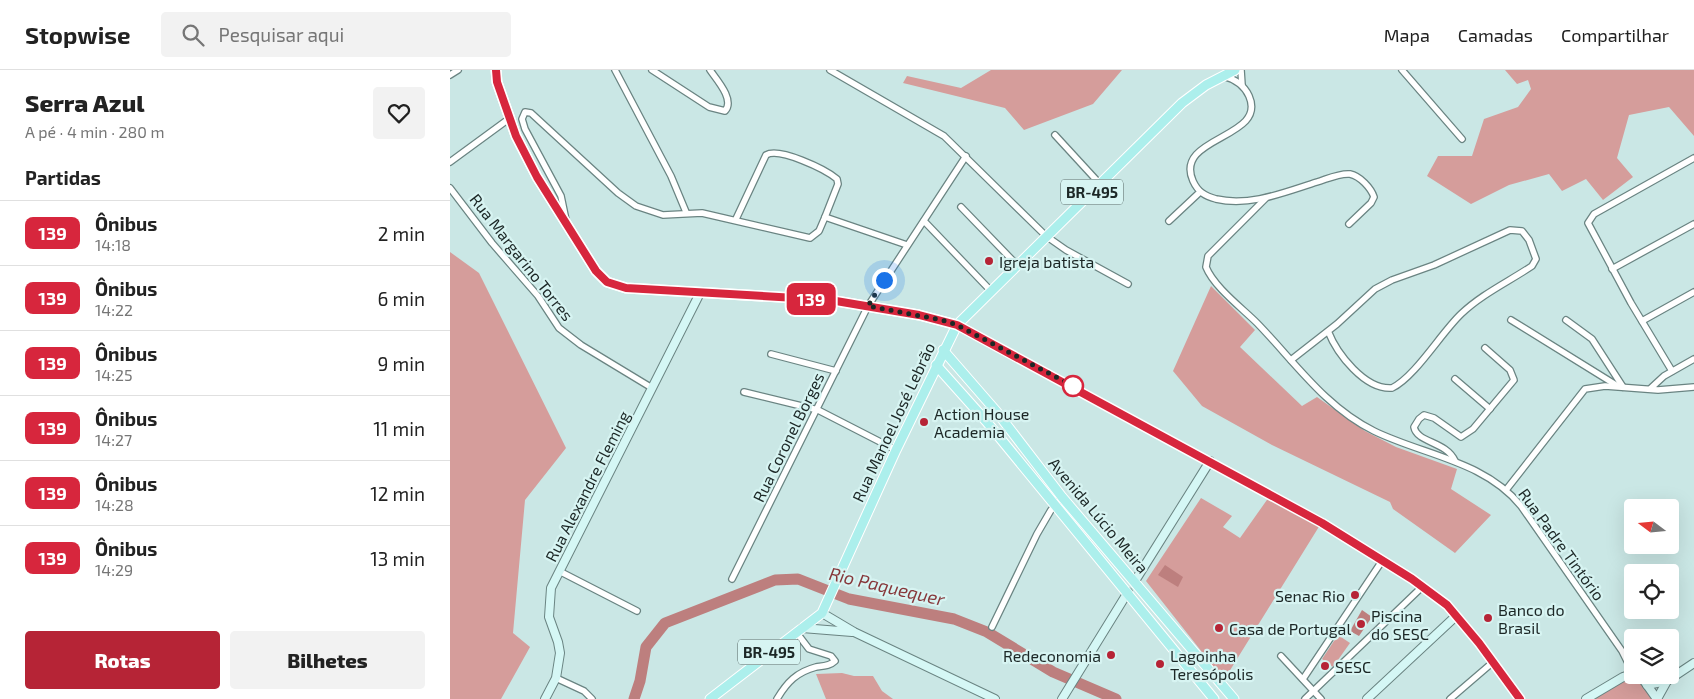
<!DOCTYPE html>
<html lang="pt">
<meta charset="utf-8">
<style>
:root{--surface:#fff;--page:#f2f2f2;--text:#222;--muted:#767676;--line:#e0e0e0;--accent:#b62436}
body{margin:0;font-family:"Exo 2",sans-serif;background:var(--page);color:var(--text);height:100vh;display:flex;flex-direction:column;font-size:19px;white-space:nowrap}
*{box-sizing:border-box;margin:0}
p{font-size:16px;color:var(--muted)}
.icon{flex:none;width:28px;height:28px;fill:none;stroke:currentColor;stroke-width:2;stroke-linecap:round;stroke-linejoin:round}
.map{position:relative;flex:1;overflow:hidden}
.side{display:flex;flex-direction:column;background:var(--surface);width:450px}
.side>*{flex:none}
.badge{padding:0 10px;border-radius:8px;font-size:18px;line-height:32px}
.needle{width:32px;rotate:286deg}
.tools{position:absolute;left:1174px;top:429px;display:grid;gap:10px}
.tools a{display:grid;place-items:center;width:55px;height:55px;border-radius:5px;background:var(--surface);box-shadow:0 5px 20px #0002;font-size:25px}
.you{position:absolute;width:25px;height:25px;margin:-12px;border:4px solid #fff;border-radius:50%;background:#1a73e8;box-shadow:0 0 0 8px #1a73e833}
.map>.badge{position:absolute;translate:-50% -50%;box-shadow:0 0 0 2px #fff}
h2{padding:0 25px;font-size:19px;line-height:45px}
.round{display:grid;place-items:center;flex:none;width:52px;height:52px;border-radius:5px;background:var(--page)}
.head{display:flex;align-items:center;justify-content:space-between;height:85px;padding:0 25px}
h1{font-size:24px;font-weight:800;line-height:38px}
.cta{display:flex;gap:10px;margin-top:auto;padding:10px 25px}
.cta a{flex:1;height:58px;border-radius:5px;background:var(--accent);color:#fff;font-size:20px;font-weight:800;line-height:58px;text-align:center}
.cta a+a{background:var(--page);color:var(--text)}
ul{padding:0;list-style:none}
li{display:flex;align-items:center;gap:15px;height:65px;padding:0 25px;border-top:1px solid var(--line)}
li div{flex:1}
li b{display:block;font-size:19px}
li em{font-style:normal}
li .badge{min-width:55px;font-weight:700;text-align:center}
header{display:flex;align-items:center;gap:30px;box-sizing:border-box;height:70px;padding:0 25px;background:var(--surface);border-bottom:1px solid var(--line)}
header strong{font-size:24px}
nav{display:flex;gap:28px;margin-inline-start:auto;font-size:18px}
.search{width:350px;height:45px;background:var(--page);display:flex;align-items:center;gap:12px;box-sizing:border-box;padding:0 18px;border-radius:5px;color:var(--muted);font-size:19px}
main{display:flex;flex:1;min-height:0}
.map>svg:first-child{display:block}
.green{fill:#d59d9b}
.water{fill:#bd7f7e}
.lines{fill:none;stroke-linecap:round;stroke-linejoin:round}
.river{stroke:#bd7f7e;stroke-width:11}
.street-casing{stroke:#6a8482;stroke-width:8}
.secondary-casing{stroke:#6a8482;stroke-width:10}
.primary-casing{stroke:#fff;stroke-width:11}
.street{stroke:#fff;stroke-width:5.5}
.secondary{stroke:#d5f7f5;stroke-width:8}
.primary{stroke:#acefec;stroke-width:9}
.line-casing{stroke:#fff;stroke-width:11}
.line{stroke:#d7263d;stroke-width:8}
.walk{stroke:#1c2726;stroke-width:5;stroke-dasharray:0 9}
.poi-dot{fill:#b62436;stroke:#d7f4f2;stroke-width:2}
.stop-dot{fill:#fff;stroke:#d7263d;stroke-width:2.5}
.labels{text-anchor:middle;dominant-baseline:central;stroke-width:4.5;stroke-linejoin:round;paint-order:stroke}
.shield{fill:#d7f4f2;stroke:#546463;stroke-width:1}
.shield-label{font-size:15px;font-weight:bold;fill:#1c2726}
.street-label{font-size:16px;fill:#1c2726;stroke:#d7f4f2}
.poi-label{font-size:16px;fill:#1c2726;stroke:#d7f4f2;text-anchor:start}
.water-label{font-size:18px;font-style:italic;fill:#86373a;stroke:#d7f4f2}
</style>
<header>
<strong>Stopwise</strong>
<div class="search"><svg class="icon" aria-label="search" viewBox="0 0 24 24"><circle cx="10" cy="10" r="6"/><path d="M15 15l6 6"/></svg>Pesquisar aqui</div>
<nav><a>Mapa</a><a>Camadas</a><a>Compartilhar</a></nav>
</header>
<main>
<section class="side">
<div class="head"><div><h1>Serra Azul</h1><p>A pé · 4 min · 280 m</p></div><a class="round"><svg class="icon" aria-label="heart" viewBox="0 0 24 24"><path d="M12 20l-8-8c-3-5 5-10 8-4 3-6 11-1 8 4z"/></svg></a></div>
<h2>Partidas</h2>
<ul>
<li><span class="badge" style="background:#d7263d;color:#fff">139</span><div><b>Ônibus</b><p>14:18</p></div><em>2 min</em></li>
<li><span class="badge" style="background:#d7263d;color:#fff">139</span><div><b>Ônibus</b><p>14:22</p></div><em>6 min</em></li>
<li><span class="badge" style="background:#d7263d;color:#fff">139</span><div><b>Ônibus</b><p>14:25</p></div><em>9 min</em></li>
<li><span class="badge" style="background:#d7263d;color:#fff">139</span><div><b>Ônibus</b><p>14:27</p></div><em>11 min</em></li>
<li><span class="badge" style="background:#d7263d;color:#fff">139</span><div><b>Ônibus</b><p>14:28</p></div><em>12 min</em></li>
<li><span class="badge" style="background:#d7263d;color:#fff">139</span><div><b>Ônibus</b><p>14:29</p></div><em>13 min</em></li>
</ul>
<div class="cta"><a>Rotas</a><a>Bilhetes</a></div>
</section>
<div class="map">
<svg width="1244" height="629" viewBox="0 0 1244 629">
<rect width="100%" height="100%" fill="#cae7e5"/>
<g class="green">
<polygon points="541,0 672,0 643,34 574,60 555,38 453,13 457,6 511,18"/>
<polygon points="1055,0 1244,0 1244,66 1219,37 1179,45 1167,88 1183,107 1153,130 1136,109 1112,121 1099,104 1059,115 1021,134 977,106 988,86 1022,86 1034,49 1068,37 1081,19 1078,10 1067,14"/>
<polygon points="0,182 29,203 116,378 75,430 63,563 80,577 51,629 0,629"/>
<polygon points="761,216 805,260 790,277 852,336 867,327 915,361 946,377 1007,399 1001,419 1041,445 1005,483 943,439 940,432 822,375 752,336 723,301"/>
<polygon points="819,427 870,455 774,610 696,511 751,428 782,446 773,457 790,468"/>
<polygon points="888,565 900,573 883,597 872,589"/>
<polygon points="392,603 404,606 423,606 432,621 443,629 376,629 366,604"/>
<polygon points="1186,606 1205,629 1144,629 1170,612"/>
</g>
<g class="water">
<polygon points="715,495 733,507 728,517 708,505"/>
<polygon points="912,540 922,547 909,566 900,561"/>
</g>
<g class="lines">
<polyline class="river" points="184,629 190,611 196,577 215,553 325,510 348,509 399,529 504,549 537,562 603,602 666,629"/>
<defs>
<g id="street">
<polyline points="165,0 221,106 236,142"/>
<path d="M202 0 259 37 275 41C285 30 267 10 260 0"/>
<polyline points="380,0 494,66 596,166 616,180 678,214"/>
<polyline points="791,0 792,15"/>
<polyline points="952,0 1012,69"/>
<polyline points="0,5 8,0"/>
<path d="M773 6C785 9 794 15 799 26 818 69 723 66 743 111 748 122 755 126 766 129 800 137 835 122 867 112 877 109 889 103 900 104 910 106 921 118 924 127L921 133 899 154"/>
<polyline points="605,65 650,114"/>
<polyline points="0,92 60,48"/>
<polyline points="0,118 42,173 88,226 109,258 131,275 202,318"/>
<path d="M816 128 758 186 756 197C764 217 792 238 807 253 844 291 875 337 924 361 973 385 1035 391 1071 436L1172 581 1182 601"/>
<polyline points="511,137 567,195"/>
<path d="M286 149 316 85C329 77 375 99 387 109L388 114 375 147"/>
<polyline points="116,150 111,126 75,59 72,49 75,42 81,43 168,123 186,136 213,145 252,143 360,168 369,161 375,147 457,175"/>
<polyline points="474,151 541,221"/>
<polyline points="719,151 750,122"/>
<polyline points="1162,199 1244,154"/>
<polyline points="1061,250 1166,315"/>
<polyline points="1116,250 1142,269 1173,317"/>
<polyline points="1192,251 1244,222"/>
<polyline points="321,284 386,301"/>
<path d="M841 290 887 254 925 219 942 210 984 195 1060 160 1072 161 1079 170 1086 189 1082 196C1058 212 1032 224 1011 244 991 263 965 307 942 318 915 320 887 284 878 261"/>
<polyline points="1222,301 1181,233 1138,153 1144,144 1244,88"/>
<polyline points="1005,309 1040,339"/>
<polyline points="1201,318 1214,306 1244,289"/>
<polyline points="294,322 368,340 446,380"/>
<path d="M1005 391C996 371 967 373 964 357L969 349 974 345 984 348 1011 367 1023 359 1064 310 1060 300 1035 278"/>
<polyline points="1056,420 1135,319 1155,316 1208,320 1244,317"/>
<polyline points="109,501 187,541"/>
<polyline points="282,509 418,236 516,86"/>
<polyline points="542,557 587,464 601,440 612,427"/>
<polyline points="831,586 871,629"/>
<polyline points="106,608 134,621 142,629"/>
<polyline points="853,609 932,491"/>
<path d="M327 629C337 612 347 602 366 597 373 596 380 596 385 591L381 586 359 579 346 562"/>
<polyline points="855,629 972,517"/>
<polyline points="1000,629 1042,593"/>
</g>
<g id="secondary">
<polyline points="507,255 872,453 962,509 997,535 1029,573 1070,629"/>
<polyline points="685,511 760,391"/>
<polyline points="372,543 404,562 545,629"/>
<polyline points="352,558 402,562"/>
<polyline points="1186,605 1192,608 1207,629"/>
<polyline points="1197,615 1217,611 1244,593"/>
<polyline points="95,629 106,608 110,583 108,572 99,547 101,518 250,223"/>
<polyline points="612,629 678,522"/>
<polyline points="917,629 1006,546"/>
<polyline points="1136,629 1173,607 1182,604"/>
<polyline points="1207,629 1217,611"/>
</g>
<g id="primary">
<polyline points="46,0 47,12 66,66 87,107 146,201 157,212 176,218 380,230 469,245 507,255"/>
<polyline points="493,280 546,341 612,427 784,629"/>
<polyline points="486,295 536,351 764,629"/>
<polyline points="260,629 372,543 446,380 507,255 732,33 756,15 785,0"/>
</g>
</defs>
<use href="#street" class="street-casing"/>
<use href="#secondary" class="secondary-casing"/>
<use href="#primary" class="primary-casing"/>
<use href="#street" class="street"/>
<use href="#secondary" class="secondary"/>
<use href="#primary" class="primary"/>
</g>
<g class="lines">
<defs>
<polyline id="line" points="46,0 47,12 66,66 87,107 146,201 157,212 176,218 380,230 469,245 507,255 872,453 962,509 997,535 1029,573 1070,629"/>
</defs>
<use href="#line" class="line-casing"/>
<use href="#line" class="line"/>
<polyline class="walk" points="434,210 418,236 492,250 507,255 623,316"/>
</g>
<g class="poi-dot">
<circle cx="539" cy="191" r="5"/>
<circle cx="474" cy="352" r="5"/>
<circle cx="905" cy="525" r="5"/>
<circle cx="1038" cy="548" r="5"/>
<circle cx="911" cy="554" r="5"/>
<circle cx="769" cy="558" r="5"/>
<circle cx="661" cy="585" r="5"/>
<circle cx="710" cy="594" r="5"/>
<circle cx="875" cy="596" r="5"/>
</g>
<circle class="stop-dot" cx="623" cy="316" r="10"/>
<g class="labels">
<g class="shield">
<rect x="611" y="109.5" width="62" height="25" rx="4"/>
<rect x="288" y="569.5" width="62" height="25" rx="4"/>
</g>
<g class="shield-label">
<text x="642" y="122">BR-495</text>
<text x="319" y="582">BR-495</text>
</g>
<g class="street-label">
<text transform="translate(72 187) rotate(52)">Rua Margarino Torres</text>
<text transform="translate(443 352) rotate(-65)">Rua Manoel José Lebrão</text>
<text transform="translate(338 367) rotate(-64)">Rua Coronel Borges</text>
<text transform="translate(137 416) rotate(-63)">Rua Alexandre Fleming</text>
<text transform="translate(649 445) rotate(50)">Avenida Lúcio Meira</text>
<text transform="translate(1112 474) rotate(54)">Rua Padre Tintório</text>
</g>
<g class="poi-label">
<text x="549" y="191">Igreja batista</text>
<text x="484" y="343">Action House<tspan x="484" dy="18">Academia</tspan></text>
<text x="895" y="525" text-anchor="end">Senac Rio</text>
<text x="1048" y="539">Banco do<tspan x="1048" dy="18">Brasil</tspan></text>
<text x="921" y="545">Piscina<tspan x="921" dy="18">do SESC</tspan></text>
<text x="779" y="558">Casa de Portugal</text>
<text x="651" y="585" text-anchor="end">Redeconomia</text>
<text x="720" y="585">Lagoinha<tspan x="720" dy="18">Teresópolis</tspan></text>
<text x="885" y="596">SESC</text>
</g>
<g class="water-label">
<text transform="translate(437 516) rotate(13)">Rio Paquequer</text>
</g>
</g>
</svg>
<div class="tools">
<a><svg class="needle" viewBox="-14 -14 28 28"><path d="M0-13l5 13h-10z" fill="#e53935"/><path d="M0 13l5-13h-10z" fill="#767676"/></svg></a>
<a><svg class="icon" aria-label="locate" viewBox="0 0 24 24"><circle cx="12" cy="12" r="6"/><path d="M12 2v4M12 18v4M2 12h4M18 12h4"/></svg></a>
<a><svg class="icon" aria-label="layers" viewBox="0 0 24 24"><path d="M12 4l9 5-9 5-9-5zM3 14l9 5 9-5"/></svg></a>
</div>
<div class="you" style="left:434px;top:210px"></div>
<b class="badge" style="left:361px;top:229px;background:#d7263d;color:#fff">139</b>
</div>
</main>
